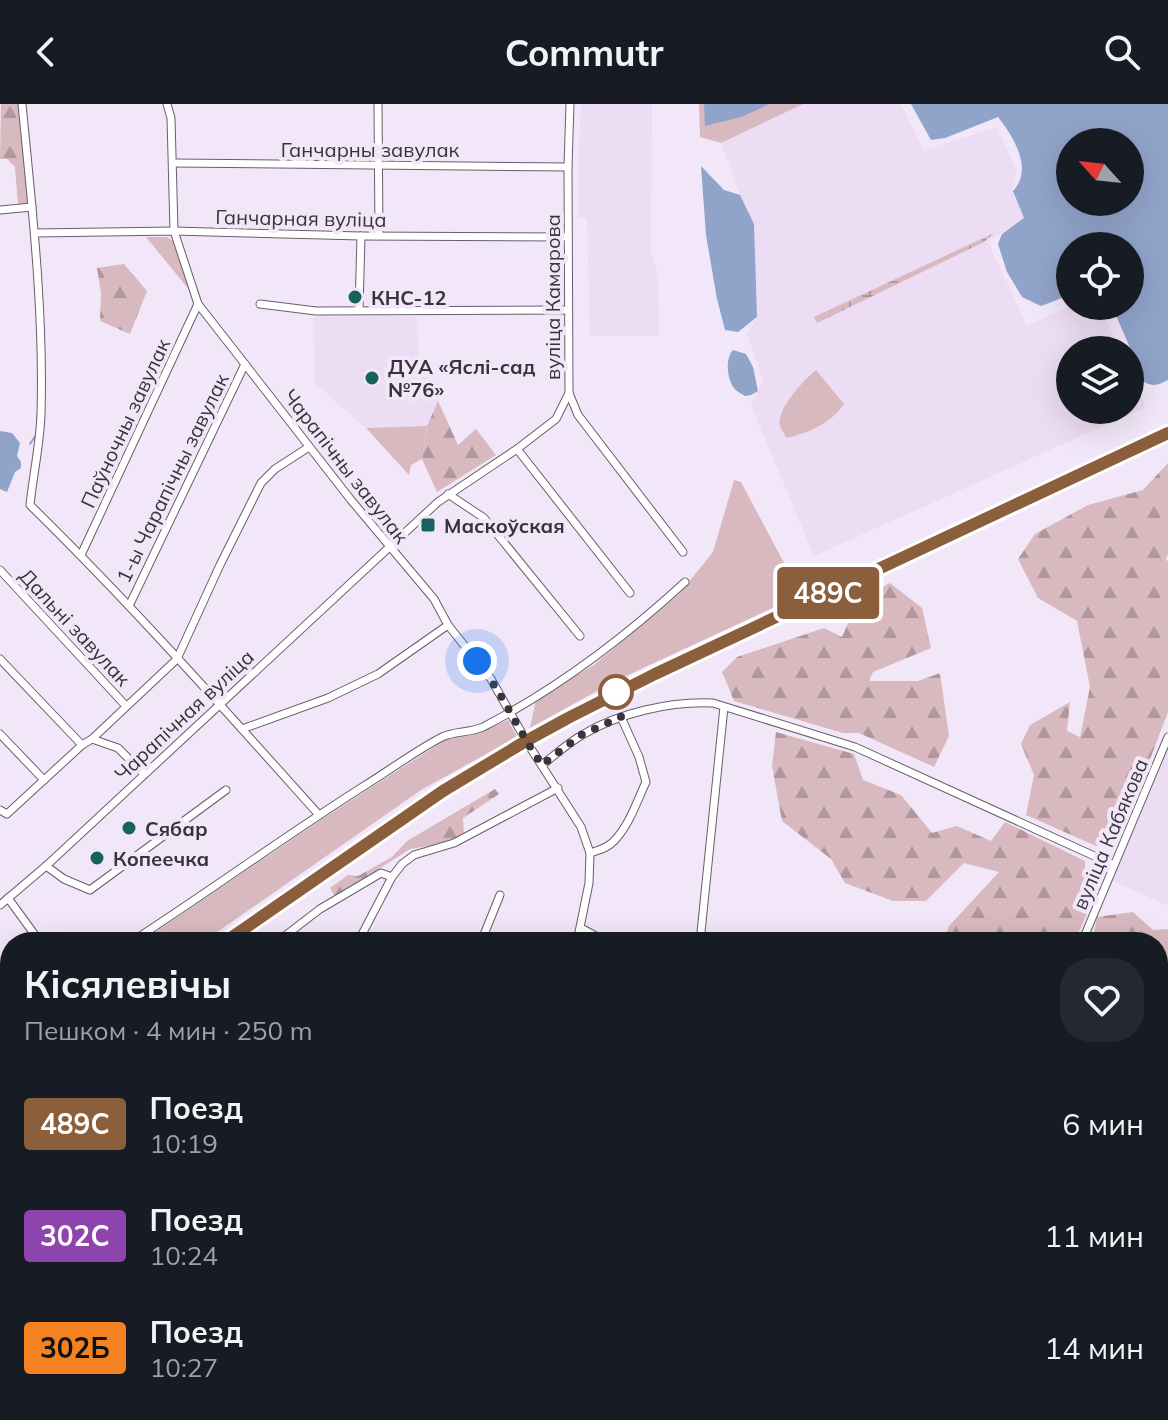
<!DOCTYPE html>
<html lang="ru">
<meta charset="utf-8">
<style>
:root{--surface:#171b24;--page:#242831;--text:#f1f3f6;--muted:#9ea1a6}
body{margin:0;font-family:Mulish,sans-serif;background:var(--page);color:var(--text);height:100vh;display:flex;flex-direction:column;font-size:30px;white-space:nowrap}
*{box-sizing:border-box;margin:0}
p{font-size:26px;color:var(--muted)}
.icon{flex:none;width:44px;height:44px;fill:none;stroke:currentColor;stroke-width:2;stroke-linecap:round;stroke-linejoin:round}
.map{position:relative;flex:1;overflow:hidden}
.drawer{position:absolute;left:0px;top:828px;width:1168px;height:488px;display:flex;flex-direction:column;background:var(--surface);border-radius:32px 32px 0 0;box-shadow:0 8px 32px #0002}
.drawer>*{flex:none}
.badge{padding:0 16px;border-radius:6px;font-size:28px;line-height:52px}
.needle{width:52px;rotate:297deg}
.buttons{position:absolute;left:1056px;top:24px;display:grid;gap:16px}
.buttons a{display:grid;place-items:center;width:88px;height:88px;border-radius:50%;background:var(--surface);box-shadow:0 8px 32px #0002;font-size:40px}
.you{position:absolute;width:40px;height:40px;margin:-20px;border:6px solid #fff;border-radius:50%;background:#1a73e8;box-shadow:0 0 0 12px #1a73e833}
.map>.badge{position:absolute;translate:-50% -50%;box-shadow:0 0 0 4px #fff}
.round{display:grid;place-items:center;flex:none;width:84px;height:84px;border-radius:32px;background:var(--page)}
.summary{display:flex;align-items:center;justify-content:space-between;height:136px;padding:0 24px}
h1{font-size:38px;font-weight:700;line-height:60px}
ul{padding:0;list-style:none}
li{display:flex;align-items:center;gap:24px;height:112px;padding:0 24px}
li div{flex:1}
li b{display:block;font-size:30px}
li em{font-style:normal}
li .badge{min-width:88px;font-weight:700;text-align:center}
header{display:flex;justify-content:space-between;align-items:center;height:104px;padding:0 24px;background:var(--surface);font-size:36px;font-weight:700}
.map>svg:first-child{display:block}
.built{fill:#ecdcf4}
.green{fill:#d8b9bf}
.forest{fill:url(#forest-firs)}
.wetland{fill:url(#wetland-marsh)}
.water{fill:#90a3c9;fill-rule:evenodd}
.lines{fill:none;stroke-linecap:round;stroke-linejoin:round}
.stream{stroke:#90a3c9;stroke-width:2}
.minor-casing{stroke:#685e6d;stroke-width:9}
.minor{stroke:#fff;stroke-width:7}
.rail-casing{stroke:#78717b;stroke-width:5}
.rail{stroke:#f2e7f8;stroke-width:2;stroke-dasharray:6;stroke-linecap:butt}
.line-casing{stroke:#fff;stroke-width:18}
.line{stroke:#8b5e3c;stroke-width:12}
.walk{stroke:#38343a;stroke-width:8;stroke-dasharray:0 14.4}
.poi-dot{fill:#16635d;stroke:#f2e7f8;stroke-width:3}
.stop-dot{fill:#fff;stroke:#8b5e3c;stroke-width:4}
.labels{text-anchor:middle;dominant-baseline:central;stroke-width:8;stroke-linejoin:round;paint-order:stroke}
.street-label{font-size:20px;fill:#38343a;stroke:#f2e7f8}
.poi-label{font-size:20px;font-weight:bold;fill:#38343a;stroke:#f2e7f8;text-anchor:start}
</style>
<header><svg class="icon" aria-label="back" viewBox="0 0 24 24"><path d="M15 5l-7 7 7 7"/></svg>Commutr<svg class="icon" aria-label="search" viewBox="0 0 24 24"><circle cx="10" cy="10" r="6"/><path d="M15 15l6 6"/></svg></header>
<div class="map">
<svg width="1168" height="1316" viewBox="0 0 1168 1316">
<defs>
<pattern id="forest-firs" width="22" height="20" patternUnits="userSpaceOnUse" patternTransform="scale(2)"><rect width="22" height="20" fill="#d8b9bf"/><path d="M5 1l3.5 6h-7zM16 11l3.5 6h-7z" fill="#b0979c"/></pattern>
<pattern id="wetland-marsh" width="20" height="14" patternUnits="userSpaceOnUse" patternTransform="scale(2)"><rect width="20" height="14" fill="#d8b9bf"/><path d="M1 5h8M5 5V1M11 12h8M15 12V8" fill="none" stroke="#b0979c"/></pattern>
</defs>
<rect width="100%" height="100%" fill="#f2e7f8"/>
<g class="built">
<polygon points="581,0 652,0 651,149 658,171 659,232 590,232 587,114 578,113 578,64"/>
<polygon points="803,0 901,0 924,46 997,23 1016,65 1013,87 1024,114 988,138 1027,222 1071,202 1100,202 1120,246 1070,246 1070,306 1130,306 1130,267 1146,303 814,452 751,301 763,276 747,230 757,213 754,120 740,91 721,39"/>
<polygon points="417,212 419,268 438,280 438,297 427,322 366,324 315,279 313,213"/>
<polygon points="1168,642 1168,802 1111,776"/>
</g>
<g class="green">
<polygon points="699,0 803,0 721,39 700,33"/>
<polygon points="146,133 167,133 173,137 191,188"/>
<path d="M816 266 844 300C830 320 810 328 787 334 786 333 780 323 780 322 776 305 804 276 816 266Z"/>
<polygon points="427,322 422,355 411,361 409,371 366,324"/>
<polygon points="734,376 741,378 801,491 615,577 530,624 536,595 594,561 679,490 713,448"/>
<polygon points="508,616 517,633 421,686 203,838 141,838 319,717 445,636 473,631"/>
</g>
<g class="forest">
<polygon points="1,0 18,0 30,100 18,101 15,63 7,55 0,55"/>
<polygon points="124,160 147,187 130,230 100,217 101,189 97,164"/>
<polygon points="438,297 458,341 476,325 496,351 437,388 422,355 427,322"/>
<polygon points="1168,359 1168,450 1166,456 1168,457 1168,608 1144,671 1111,738 1096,742 1026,711 1034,671 1021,640 1030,621 1070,598 1067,627 1080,633 1090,583 1077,517 1038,494 1018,455 1035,430 1088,401 1143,386"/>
<polygon points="890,479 922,504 931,544 873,568 869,577 918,577 940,569 949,632 934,663 859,629 843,629 734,597 722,568 737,553 824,524 842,533 858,496"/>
<polygon points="776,628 854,650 863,676 901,691 932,729 957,722 991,737 1005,718 1085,757 1085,769 1096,790 1074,838 943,838 949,822 999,768 964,759 926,797 893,797 845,779 831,755 782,717 772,662"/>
<polygon points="495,685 499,690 463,714 464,730 446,739 410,745 335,793 330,784 348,771 358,772 392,753 407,737"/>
<polygon points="1133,808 1153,826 1168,825 1168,873 1158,877 1158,838 1092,838 1097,813"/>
<polygon points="1158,1035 1168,1040 1168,1159 1158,1154"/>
<polygon points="1158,1247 1168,1251 1168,1316 1098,1316 1084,1310 1086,1306 1158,1306"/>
<polygon points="901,1306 947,1306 966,1313 1004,1313 1001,1316 896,1316"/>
</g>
<polygon class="wetland" points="994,129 984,138 817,219 814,213"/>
<g class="water">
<polygon points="704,0 770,0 741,13 705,22"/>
<path d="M911 0H1168V276C1157 282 1151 283 1141 276L1140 267 1112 202H1130V142H1070V191L1041 202 1022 193 1007 168 998 140 1002 130 1024 114 1013 87C1034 65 1013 32 998 13L945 34 931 36ZM1070 38H1130V98H1070Z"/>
<polygon points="701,62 724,86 740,91 754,120 757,213 738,228 725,226 717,195 706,131"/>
<path d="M733 246 746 250 753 263 758 287 751 291 745 292C742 290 737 288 734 284 727 274 725 255 733 246Z"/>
<polygon points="0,327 12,329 20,339 17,352 21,358 21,364 15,368 7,388 0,385"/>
</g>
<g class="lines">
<g class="stream">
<polyline points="37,320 38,307"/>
<polyline points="30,340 36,331"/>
</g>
<defs>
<g id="minor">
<path d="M22 0C32 103 44 207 41 310 40 341 33 371 30 401 131 500 225 606 319 711"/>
<polyline points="167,0 171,14 174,127 198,200 351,396 434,495 448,521 491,575 528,640 581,723 590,749 589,779 577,838"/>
<polyline points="378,0 379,131"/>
<polyline points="173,59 568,63"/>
<polyline points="0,106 32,103"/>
<polyline points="35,129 174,127 361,132 567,133"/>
<polyline points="260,200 316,207 567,206"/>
<polyline points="359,206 361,132"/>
<polyline points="569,289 578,311 683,448"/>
<polyline points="517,345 630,489"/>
<polyline points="448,390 484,414 580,532"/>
<polyline points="81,451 198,200"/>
<polyline points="0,466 126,602"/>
<polyline points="129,502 245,260"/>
<polyline points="0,555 82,641"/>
<polyline points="242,625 328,594 378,570 448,521"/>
<polyline points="0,630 44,676"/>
<polyline points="92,635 118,644 144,670"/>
<path d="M542 661C555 651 568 639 582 631 618 609 671 597 713 599L855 643 1114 761"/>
<polyline points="0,706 7,710 82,641 92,635 177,555 220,461 261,379 275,365 309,343"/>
<path d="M590 749C599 746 608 744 614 737 629 722 637 697 646 678L639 653 621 613"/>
<polyline points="46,762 64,775 90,786 226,686"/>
<polyline points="8,794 40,838"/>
<polyline points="0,801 46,762 438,398 517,345 556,315 569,289 568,63 570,0"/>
<polyline points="581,824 607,838"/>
<path d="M131 838C210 787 285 732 364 682 390 666 415 647 442 633 454 627 470 629 483 623 557 585 624 534 685 478"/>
<polyline points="277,838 320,805 381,769 392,773"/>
<polyline points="358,838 392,773 402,760 414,751 454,739 558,684"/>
<polyline points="481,838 500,791"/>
<polyline points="700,838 724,603"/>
<polyline points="1082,838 1168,633"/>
<polyline points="0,927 10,920"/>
<polyline points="0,1038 10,1031"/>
<polyline points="0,1224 10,1226"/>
<polyline points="258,1306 285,1316"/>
<polyline points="507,1306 528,1316"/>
<polyline points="143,1316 145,1306"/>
<polyline points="229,1316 232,1306"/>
<polyline points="317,1316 321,1306"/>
<polyline points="479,1316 480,1306"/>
<polyline points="602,1316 604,1306"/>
<polyline points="773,1316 777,1306"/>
<polyline points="884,1316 888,1306"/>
</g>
</defs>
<use href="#minor" class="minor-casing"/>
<use href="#minor" class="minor"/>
<defs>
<g id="rail">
<polyline points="218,838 440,683 523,632 611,585 1168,324"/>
<polyline points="0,1000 10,993"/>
</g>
</defs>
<use href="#rail" class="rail-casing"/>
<use href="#rail" class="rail"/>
</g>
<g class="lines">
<defs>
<polyline id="line" points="225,838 443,687 526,637 568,614 655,570 1168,329"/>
</defs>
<use href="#line" class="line-casing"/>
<use href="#line" class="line"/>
<path class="walk" d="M477 557C503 589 518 627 542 661L581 631 621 613 616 588"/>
</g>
<g class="poi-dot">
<circle cx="355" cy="193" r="8"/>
<circle cx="372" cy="274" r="8"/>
<rect x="420" y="413" width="16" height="16" rx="4"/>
<circle cx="129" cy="724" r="8"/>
<circle cx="97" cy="754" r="8"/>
</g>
<circle class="stop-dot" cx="616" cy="588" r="16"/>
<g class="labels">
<g class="street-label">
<text x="370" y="45">Ганчарны завулак</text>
<text transform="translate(301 114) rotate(1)">Ганчарная вуліца</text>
<text transform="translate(552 193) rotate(-90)">вуліца Камарова</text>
<text transform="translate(125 319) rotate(-65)">Паўночны завулак</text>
<text transform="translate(346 362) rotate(52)">Чарапічны завулак</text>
<text transform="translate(172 374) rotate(-64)">1-ы Чарапічны завулак</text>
<text transform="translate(75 523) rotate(47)">Дальні завулак</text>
<text transform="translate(184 611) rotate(-43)">Чарапічная вуліца</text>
<text transform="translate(1110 730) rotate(-67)">вуліца Кабякова</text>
</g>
<g class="poi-label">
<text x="371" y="193">КНС-12</text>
<text x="388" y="262">ДУА «Яслі-сад<tspan x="388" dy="23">№76»</tspan></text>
<text x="444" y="421">Маскоўская</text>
<text x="145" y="724">Сябар</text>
<text x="113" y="754">Копеечка</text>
</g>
</g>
</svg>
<div class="buttons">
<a><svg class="needle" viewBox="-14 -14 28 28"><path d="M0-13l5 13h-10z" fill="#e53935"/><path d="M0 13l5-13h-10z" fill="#9ea1a6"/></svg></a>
<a><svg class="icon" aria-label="locate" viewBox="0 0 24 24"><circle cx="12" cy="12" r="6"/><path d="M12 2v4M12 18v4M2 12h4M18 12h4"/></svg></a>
<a><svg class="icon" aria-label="layers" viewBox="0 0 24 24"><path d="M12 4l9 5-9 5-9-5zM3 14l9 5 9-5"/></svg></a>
</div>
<div class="you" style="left:477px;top:557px"></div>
<b class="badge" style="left:828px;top:489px;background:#8b5e3c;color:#fff">489С</b>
<section class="drawer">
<div class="summary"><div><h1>Кісялевічы</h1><p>Пешком · 4 мин · 250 m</p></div><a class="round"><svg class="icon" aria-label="heart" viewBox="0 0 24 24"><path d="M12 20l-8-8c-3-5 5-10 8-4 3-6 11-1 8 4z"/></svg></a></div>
<ul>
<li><span class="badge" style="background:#8b5e3c;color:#fff">489С</span><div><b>Поезд</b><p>10:19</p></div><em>6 мин</em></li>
<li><span class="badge" style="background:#8e44ad;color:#fff">302С</span><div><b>Поезд</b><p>10:24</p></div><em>11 мин</em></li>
<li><span class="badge" style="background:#f58220;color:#111">302Б</span><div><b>Поезд</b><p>10:27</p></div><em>14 мин</em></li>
</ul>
</section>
</div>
